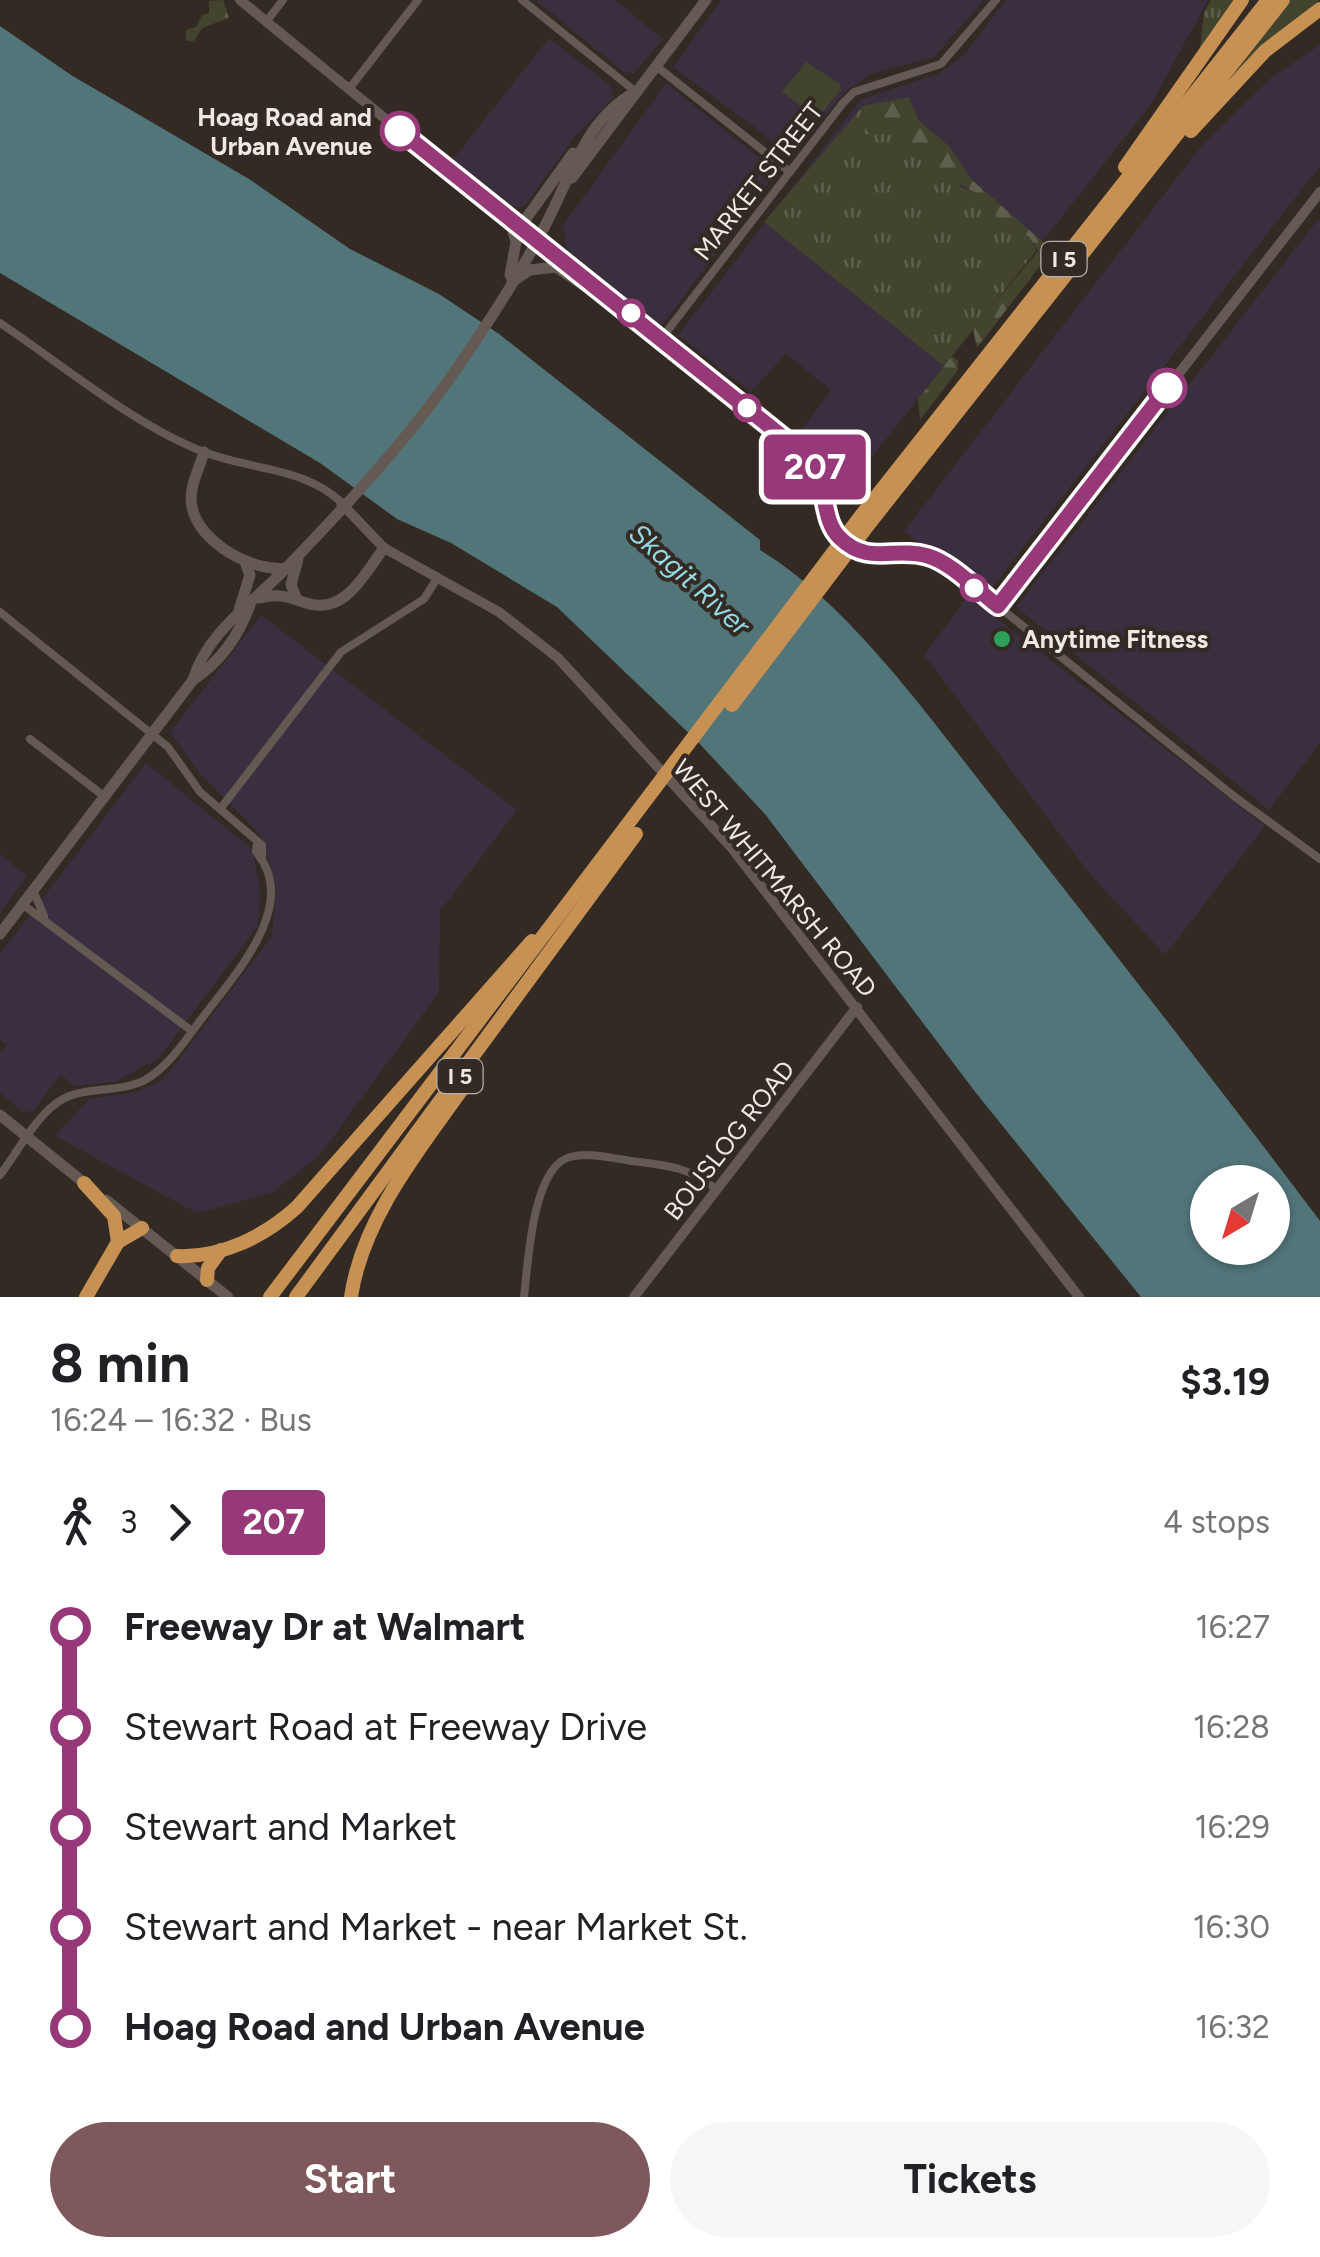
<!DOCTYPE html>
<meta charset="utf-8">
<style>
:root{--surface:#fff;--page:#f6f6f6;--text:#202124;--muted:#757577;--accent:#7f585b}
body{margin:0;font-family:Figtree,sans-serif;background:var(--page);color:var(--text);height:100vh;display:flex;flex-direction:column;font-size:38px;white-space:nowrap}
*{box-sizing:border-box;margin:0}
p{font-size:32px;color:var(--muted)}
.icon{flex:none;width:55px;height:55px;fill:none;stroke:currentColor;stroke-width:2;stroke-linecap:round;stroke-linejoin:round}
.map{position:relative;height:1297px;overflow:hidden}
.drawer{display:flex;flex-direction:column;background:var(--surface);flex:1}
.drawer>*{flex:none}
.badge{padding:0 20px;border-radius:8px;font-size:35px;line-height:65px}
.needle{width:65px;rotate:218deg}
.tools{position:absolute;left:1190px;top:1165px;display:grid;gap:20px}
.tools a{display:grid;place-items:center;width:100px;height:100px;border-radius:50%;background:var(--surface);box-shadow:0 2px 8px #0004;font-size:50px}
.map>.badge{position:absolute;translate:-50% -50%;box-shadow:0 0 0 5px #fff}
.legs{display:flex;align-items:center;gap:15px;height:110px;padding:0 50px;font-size:32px}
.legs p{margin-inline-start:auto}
.head{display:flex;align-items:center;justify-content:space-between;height:170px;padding:0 50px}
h1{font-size:55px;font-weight:700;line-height:75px}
.action{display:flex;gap:20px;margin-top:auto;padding:20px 50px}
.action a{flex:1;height:115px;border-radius:60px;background:var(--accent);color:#fff;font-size:40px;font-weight:700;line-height:115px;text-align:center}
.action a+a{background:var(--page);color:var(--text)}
ul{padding:0 50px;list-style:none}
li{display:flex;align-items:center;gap:35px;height:100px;font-size:38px}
li i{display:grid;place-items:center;width:15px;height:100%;margin:0 12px;background:currentColor}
li i::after{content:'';width:25px;height:25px;margin:-12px;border:8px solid;border-radius:50%;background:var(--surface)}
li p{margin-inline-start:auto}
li:first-child i{background:linear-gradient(#0000 50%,currentColor 0)}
li:last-child i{background:linear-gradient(currentColor 50%,#0000 0)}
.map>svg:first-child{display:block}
.commercial{fill:#392f3f}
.grass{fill:url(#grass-tufts)}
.forest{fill:url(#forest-firs)}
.park{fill:#43442e}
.water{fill:#52757a;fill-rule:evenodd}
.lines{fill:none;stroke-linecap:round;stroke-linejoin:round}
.minor{stroke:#645a53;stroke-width:8}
.tertiary{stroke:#645a53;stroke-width:10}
.secondary{stroke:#645a53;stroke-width:11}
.motorway{stroke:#c79154;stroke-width:14}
.line-1-casing{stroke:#fff;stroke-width:22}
.line-1{stroke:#973978;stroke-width:15}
.stop-1-dot{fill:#fff;stroke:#973978;stroke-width:5}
.leisure-dot{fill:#2e9e5b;stroke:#332a24;stroke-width:4}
.labels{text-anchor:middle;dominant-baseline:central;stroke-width:8;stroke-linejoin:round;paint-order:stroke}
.shield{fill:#332a24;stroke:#b7b0ab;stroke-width:2.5}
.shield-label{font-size:22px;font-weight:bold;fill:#efe9e5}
.stop-label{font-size:25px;font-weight:bold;fill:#efe9e5;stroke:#332a24;text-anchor:end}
.street-label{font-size:25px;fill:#efe9e5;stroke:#332a24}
.poi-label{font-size:25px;font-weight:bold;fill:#efe9e5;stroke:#332a24;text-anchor:start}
.water-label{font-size:28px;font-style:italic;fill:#94d9e3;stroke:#332a24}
</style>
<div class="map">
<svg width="1320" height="1297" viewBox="0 0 1320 1297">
<defs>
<pattern id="grass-tufts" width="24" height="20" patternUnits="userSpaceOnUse" patternTransform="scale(2.5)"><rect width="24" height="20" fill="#43442e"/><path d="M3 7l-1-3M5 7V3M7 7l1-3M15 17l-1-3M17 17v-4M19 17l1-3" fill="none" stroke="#5e5f4c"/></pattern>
<pattern id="forest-firs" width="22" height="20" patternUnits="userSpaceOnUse" patternTransform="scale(2.5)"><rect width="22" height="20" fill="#43442e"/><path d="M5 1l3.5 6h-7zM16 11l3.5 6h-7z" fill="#5e5f4c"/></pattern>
</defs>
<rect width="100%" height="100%" fill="#332a24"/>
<g class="commercial">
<polygon points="536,0 615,0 663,39 634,73 624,72"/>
<polygon points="721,0 984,0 934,57 871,74 846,91 792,155 673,67"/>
<polygon points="1006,0 1208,0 1152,103 852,482 797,437 831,390 786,354 751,392 678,335 861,99 938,74 963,56"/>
<polygon points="549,38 611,86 613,98 576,135 524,207 514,207 453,159"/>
<polygon points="1320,45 1320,166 991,589 944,552 919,543 904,531 1203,144 1271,78"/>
<polygon points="666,83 773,169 774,176 661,327 566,248 563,225"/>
<polygon points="1320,217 1320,743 1269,810 1016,607"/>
<polygon points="968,596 1265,826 1165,955 1090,874 924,655"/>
<polygon points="261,615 517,810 440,911 439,992 320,1155 272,1193 197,1213 55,1136 89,1099 136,1092 163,1080 272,936 276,887 260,834 200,774 170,732"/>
<polygon points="146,763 252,849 261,895 257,927 158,1059 114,1082 76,1086 60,1075 34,1111 23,1112 0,1093 0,1053 7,1045 0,1039 0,954"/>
<polygon points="0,854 27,876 0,914"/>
</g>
<g class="grass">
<polygon points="1211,0 1235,0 1199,56 1204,13"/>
<polygon points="1291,0 1319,0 1233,75"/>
<polygon points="863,106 865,134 899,134 908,148 933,155 961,187 981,195 1000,221 1029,237 1036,251 944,366 764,222"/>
</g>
<g class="forest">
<polygon points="223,0 229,18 202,28 194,41 186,41 186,30 196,27 202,15 209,13 209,1"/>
<polygon points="909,97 918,120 949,146 972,180 1052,250 977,348 973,329 1038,251 1029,237 1000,221 981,196 939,172 933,155 908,148 898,134 865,134 863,106"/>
<polygon points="952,356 958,361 958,370 920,420 918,399"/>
</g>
<polygon class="park" points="806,62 840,84 841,90 817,119 782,92"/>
<path class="water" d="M0 26 71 75 249 179 350 249 439 294 499 334 760 540V550C851 604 937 728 1003 811 1110 947 1216 1083 1320 1221V1297H1141L976 1093 765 814 697 741 557 607 451 543 397 519 320 463 0 273ZM1208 1182H1272V1248H1208Z"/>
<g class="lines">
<g class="minor">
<polyline points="522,0 636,92"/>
<polyline points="266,22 283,0"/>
<polyline points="656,66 790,172"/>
<polyline points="349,89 418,0"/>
<path d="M0 323C63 365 134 425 204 452 250 470 304 467 341 502"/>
<polyline points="661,339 843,103 854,92 941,64 996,0"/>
<polyline points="998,606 1235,797 1320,859"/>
<polyline points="0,612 168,747 200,792 262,845 262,858"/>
<polyline points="30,739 105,797"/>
<polyline points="221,808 341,652 424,599 438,577"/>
<polyline points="33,890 44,916"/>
<polyline points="22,904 192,1031"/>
<path d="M0 1175C18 1152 37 1113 63 1099 87 1086 120 1093 145 1080 171 1065 188 1036 206 1013 237 972 300 903 256 852L257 842"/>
<path d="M524 1297C528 1264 532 1167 570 1157 589 1152 612 1158 631 1161 665 1165 690 1167 716 1189"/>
</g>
<g class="tertiary">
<polyline points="240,0 437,161"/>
<polyline points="501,212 596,290"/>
<path d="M628 311 805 454C830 483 819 519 840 538 868 566 895 546 928 556 952 563 978 591 998 606L1320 192"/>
<polyline points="341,503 384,548 499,612 558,658 731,847 1079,1297"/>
<polyline points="634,1297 857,1007"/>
</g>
<g class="secondary">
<polyline points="433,157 512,228 516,242 510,275"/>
<polyline points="572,178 706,0"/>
<polyline points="520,227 573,153"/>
<polyline points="512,282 530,270 556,267 631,317"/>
<path d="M204 452C199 470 188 488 192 507 199 543 254 573 287 568"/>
<polyline points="296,597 291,585 298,559"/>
<path d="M260 598C278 593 289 597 306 603 345 616 365 573 384 548"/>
<polyline points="239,610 250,575 245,562"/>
<path d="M193 680C207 631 256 601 289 565 343 509 397 451 443 388 480 336 519 277 548 220 571 175 587 117 636 92"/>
<path d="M0 934 193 680C220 662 239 635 250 605"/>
<polyline points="0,1115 88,1186"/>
<polyline points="106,1200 228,1297"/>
</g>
<g class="motorway">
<polyline points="1191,131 1265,51 1320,9"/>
<polyline points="1125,167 1242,0"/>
<polyline points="732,705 869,524 1283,0"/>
<polyline points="84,1183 114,1216 118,1242"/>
<path d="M177 1256C222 1258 265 1236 297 1207L532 941"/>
<polyline points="207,1280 208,1268 221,1250"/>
<polyline points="86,1297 118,1242 142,1228"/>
<polyline points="270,1297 860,517 1268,0"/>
<polyline points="296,1297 636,834"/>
<path d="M351 1297C363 1215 424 1144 470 1078"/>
</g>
</g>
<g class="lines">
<defs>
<path id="line-1" d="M400 131 804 454C831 483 819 518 840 538 868 566 895 546 928 556 952 563 978 591 998 606L1167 388"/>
</defs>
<use href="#line-1" class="line-1-casing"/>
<use href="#line-1" class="line-1"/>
</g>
<g class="stop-1-dot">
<circle cx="400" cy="131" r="18"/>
<circle cx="631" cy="313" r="12"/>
<circle cx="1167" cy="388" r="18"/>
<circle cx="747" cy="408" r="12"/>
<circle cx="974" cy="588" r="12"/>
</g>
<circle class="leisure-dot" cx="1002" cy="639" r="10"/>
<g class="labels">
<g class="shield">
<rect x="1041.5" y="242" width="45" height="34" rx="8"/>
<rect x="437.5" y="1059" width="45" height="34" rx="8"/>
</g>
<g class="shield-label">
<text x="1064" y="259">I 5</text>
<text x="460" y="1076">I 5</text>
</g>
<g class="stop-label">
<text x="372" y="117">Hoag Road and<tspan x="372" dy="29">Urban Avenue</tspan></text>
</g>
<g class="street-label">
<text transform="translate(758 181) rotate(-52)">MARKET STREET</text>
<text transform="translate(775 878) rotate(50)">WEST WHITMARSH ROAD</text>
<text transform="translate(729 1140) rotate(-52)">BOUSLOG ROAD</text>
</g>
<g class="poi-label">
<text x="1022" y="639">Anytime Fitness</text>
</g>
<g class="water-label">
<text transform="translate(690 579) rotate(42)">Skagit River</text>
</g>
</g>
</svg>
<div class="tools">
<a><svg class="needle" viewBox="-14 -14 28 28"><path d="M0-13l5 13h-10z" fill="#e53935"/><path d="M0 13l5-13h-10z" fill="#757577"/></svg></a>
</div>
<b class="badge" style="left:815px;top:467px;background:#973978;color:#fff">207</b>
</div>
<section class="drawer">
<div class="head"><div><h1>8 min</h1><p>16:24 – 16:32 · Bus</p></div><b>$3.19</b></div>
<div class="legs"><svg class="icon" aria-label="walk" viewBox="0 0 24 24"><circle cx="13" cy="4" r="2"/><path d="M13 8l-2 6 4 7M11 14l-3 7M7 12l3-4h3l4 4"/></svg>3<svg class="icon" aria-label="forward" viewBox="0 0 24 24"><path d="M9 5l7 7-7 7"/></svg><b class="badge" style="background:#973978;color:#fff">207</b><p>4 stops</p></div>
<ul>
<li><i style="color:#973978"></i><b>Freeway Dr at Walmart</b><p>16:27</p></li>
<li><i style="color:#973978"></i><span>Stewart Road at Freeway Drive</span><p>16:28</p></li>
<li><i style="color:#973978"></i><span>Stewart and Market</span><p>16:29</p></li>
<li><i style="color:#973978"></i><span>Stewart and Market - near Market St.</span><p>16:30</p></li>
<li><i style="color:#973978"></i><b>Hoag Road and Urban Avenue</b><p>16:32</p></li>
</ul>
<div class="action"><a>Start</a><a>Tickets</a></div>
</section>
